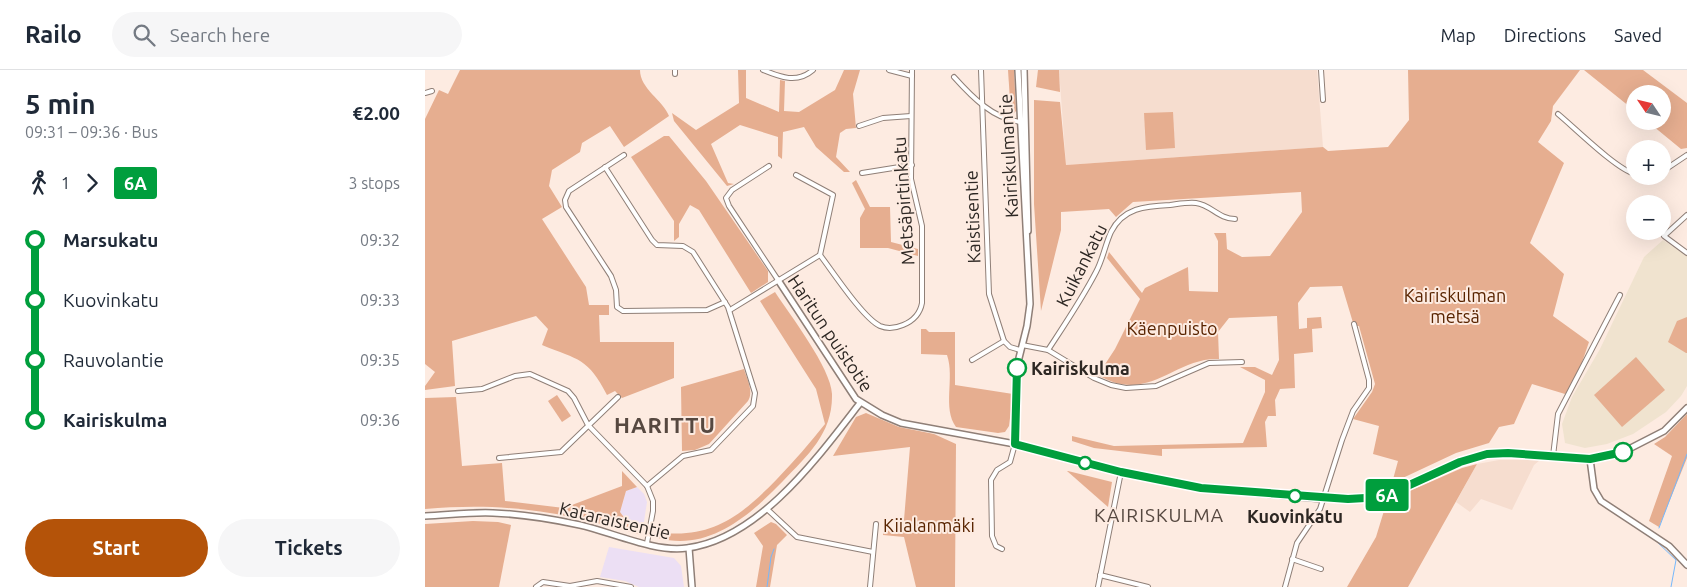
<!DOCTYPE html>
<meta charset="utf-8">
<style>
:root{--surface:#fff;--page:#f6f6f7;--text:#1f2937;--muted:#747a83;--line:#e0e1e3;--accent:#b45309}
body{margin:0;font-family:Ubuntu,sans-serif;background:var(--page);color:var(--text);height:100vh;display:flex;flex-direction:column;font-size:19px;white-space:nowrap}
*{box-sizing:border-box;margin:0}
p{font-size:16px;color:var(--muted)}
.icon{flex:none;width:28px;height:28px;fill:none;stroke:currentColor;stroke-width:2;stroke-linecap:round;stroke-linejoin:round}
.map{position:relative;flex:1;overflow:hidden}
.sheet{display:flex;flex-direction:column;background:var(--surface);width:425px}
.sheet>*{flex:none}
.badge{padding:0 10px;border-radius:4px;font-size:18px;line-height:32px}
.needle{width:32px;rotate:305deg}
.tools{position:absolute;left:1201px;top:15px;display:grid;gap:10px}
.tools a{display:grid;place-items:center;width:45px;height:45px;border-radius:50%;background:var(--surface);box-shadow:0 5px 20px #0002;font-size:25px}
.map>.badge{position:absolute;translate:-50% -50%;box-shadow:0 0 0 2px #fff}
.legs{display:flex;align-items:center;gap:8px;height:55px;padding:0 25px;font-size:16px}
.legs p{margin-inline-start:auto}
.head{display:flex;align-items:center;justify-content:space-between;height:85px;padding:0 25px}
h1{font-size:28px;font-weight:700;line-height:38px}
.button{display:flex;gap:10px;margin-top:auto;padding:10px 25px}
.button a{flex:1;height:58px;border-radius:30px;background:var(--accent);color:#fff;font-size:20px;font-weight:700;line-height:58px;text-align:center}
.button a+a{background:var(--page);color:var(--text)}
ul{padding:0 25px;list-style:none}
li{display:flex;align-items:center;gap:18px;height:60px;font-size:19px}
li i{display:grid;place-items:center;width:8px;height:100%;margin:0 6px;background:currentColor}
li i::after{content:'';width:12px;height:12px;margin:-6px;border:4px solid;border-radius:50%;background:var(--surface)}
li p{margin-inline-start:auto}
li:first-child i{background:linear-gradient(#0000 50%,currentColor 0)}
li:last-child i{background:linear-gradient(currentColor 50%,#0000 0)}
header{display:flex;align-items:center;gap:30px;box-sizing:border-box;height:70px;padding:0 25px;background:var(--surface);border-bottom:1px solid var(--line)}
header strong{font-size:24px}
nav{display:flex;gap:28px;margin-inline-start:auto;font-size:18px}
.search{width:350px;height:45px;background:var(--page);display:flex;align-items:center;gap:12px;box-sizing:border-box;padding:0 18px;border-radius:28px;color:var(--muted);font-size:19px}
main{display:flex;flex:1;min-height:0}
.map>svg:first-child{display:block}
.commercial{fill:#ecdff4}
.built{fill:#f6ddcf}
.education{fill:#f0e3cf}
.green{fill:#e6ae90}
.lines{fill:none;stroke-linecap:round;stroke-linejoin:round}
.stream{stroke:#75b8fc;stroke-width:1}
.minor-casing{stroke:#8f7f77;stroke-width:6}
.tertiary-casing{stroke:#8f7f77;stroke-width:8}
.minor{stroke:#fff;stroke-width:4}
.tertiary{stroke:#fff;stroke-width:5}
.line-1-casing{stroke:#fff;stroke-width:11}
.line-1{stroke:#009e3d;stroke-width:8}
.stop-1-dot{fill:#fff;stroke:#009e3d;stroke-width:2.5}
.labels{text-anchor:middle;dominant-baseline:central;stroke-width:4;stroke-linejoin:round;paint-order:stroke}
.street-label{font-size:18px;fill:#2d2723;stroke:#fdebe1}
.park-label{font-size:18px;fill:#592400;stroke:#fdebe1}
.stop-label{font-size:18px;font-weight:bold;fill:#2d2723;stroke:#fdebe1;text-anchor:start}
.neighbourhood-label{font-size:19px;letter-spacing:1px;fill:#564840;stroke:#fdebe1}
.district-label{font-size:22px;font-weight:bold;letter-spacing:1px;fill:#564840;stroke:#fdebe1}
</style>
<header>
<strong>Railo</strong>
<div class="search"><svg class="icon" aria-label="search" viewBox="0 0 24 24"><circle cx="10" cy="10" r="6"/><path d="M15 15l6 6"/></svg>Search here</div>
<nav><a>Map</a><a>Directions</a><a>Saved</a></nav>
</header>
<main>
<section class="sheet">
<div class="head"><div><h1>5 min</h1><p>09:31 – 09:36 · Bus</p></div><b>€2.00</b></div>
<div class="legs"><svg class="icon" aria-label="walk" viewBox="0 0 24 24"><circle cx="13" cy="4" r="2"/><path d="M13 8l-2 6 4 7M11 14l-3 7M7 12l3-4h3l4 4"/></svg>1<svg class="icon" aria-label="forward" viewBox="0 0 24 24"><path d="M9 5l7 7-7 7"/></svg><b class="badge" style="background:#009e3d;color:#fff">6A</b><p>3 stops</p></div>
<ul>
<li><i style="color:#009e3d"></i><b>Marsukatu</b><p>09:32</p></li>
<li><i style="color:#009e3d"></i><span>Kuovinkatu</span><p>09:33</p></li>
<li><i style="color:#009e3d"></i><span>Rauvolantie</span><p>09:35</p></li>
<li><i style="color:#009e3d"></i><b>Kairiskulma</b><p>09:36</p></li>
</ul>
<div class="button"><a>Start</a><a>Tickets</a></div>
</section>
<div class="map">
<svg width="1262" height="517" viewBox="0 0 1262 517">
<rect width="100%" height="100%" fill="#fdebe1"/>
<g class="commercial">
<polygon points="212,417 219,424 222,432 218,458 204,454 195,442 201,421"/>
<polygon points="184,477 249,488 256,496 259,517 214,517 200,511 175,507"/>
</g>
<g class="built">
<polygon points="634,0 892,0 898,77 641,95"/>
<polygon points="1074,390 1115,390 1109,395 1087,440 1056,429 1045,442 1031,432 1052,394"/>
</g>
<polygon class="education" points="1238,170 1262,186 1262,316 1256,326 1241,342 1208,364 1182,374 1160,378 1140,373 1137,354 1147,327 1175,279 1219,187"/>
<g class="green">
<path d="M35 0H215C215 19 238 30 244 46L199 77 185 56 157 73 155 82 127 100 124 116 137 137 117 149 161 217 164 235H184V245H174L175 272H249V308L197 328 190 321 182 325C163 288 154 290 117 275L123 259 111 246 27 271 30 316 0 320V316L10 302 0 294V49L14 20 23 24Z"/>
<polygon points="313,0 321,0 321,28 354,42 355,10 360,11 359,41 374,42 410,20 419,0 435,0 428,24 431,58 421,59 415,63 411,87 425,102 419,102 391,77 379,57 358,62 357,89 353,86 353,67 315,55 286,74 303,113 309,114 302,116 249,51 247,43 271,60 314,33"/>
<polygon points="583,0 589,0 591,41 586,46"/>
<polygon points="613,0 634,0 635,22 611,17"/>
<path d="M983 0H1155L1128 36 1126 51 1113 72 1139 93 1105 173 1139 204 1128 246 1164 272 1151 310 1140 324 1107 314 1089 354 1074 357 1064 373 1031 383 967 413 973 391 948 384 954 356 928 349 947 322 950 314 934 256H929L917 216 885 217 873 233 874 259 882 258V248L896 247 897 258 887 259 888 282 869 284 870 318 855 319 850 330 851 346H843L840 352 842 377 737 379V386L669 378 647 371V366L689 376 818 373 840 322V310L815 297H830L847 305 854 290 852 246 804 248 793 262 794 289C749 287 724 335 673 305L690 279 715 229 682 188 684 182 717 223 720 218 763 197 764 221 793 222V171L789 163H801L802 179 817 187 845 186 877 142 876 122 708 132 691 147 684 139 636 142V160L616 241 609 134V30L635 32 641 95 898 77 903 81 963 77 984 50Z"/>
<polygon points="1159,0 1218,0 1262,33 1262,78 1256,79 1222,51 1238,51 1238,24 1210,24 1210,41"/>
<polygon points="748,42 750,78 721,80 719,43"/>
<polygon points="239,66 244,66 281,111 343,201 343,212 326,223 274,140 265,135 254,154 254,167 249,171 249,151 206,87"/>
<polygon points="431,110 445,137 465,137 466,172 493,179 493,186 463,178 435,178 435,148 440,139 427,113"/>
<path d="M350 222C365 245 406 298 407 324 408 363 383 385 358 411 326 444 285 482 233 468L231 462C286 470 316 446 352 409 369 391 385 373 400 354L391 319 335 231Z"/>
<polygon points="1262,247 1262,283 1261,283 1243,272 1252,251"/>
<path d="M496 259H501L504 262H530V315L588 324 584 356 580 362 573 363 531 357C517 338 530 308 522 285L496 284Z"/>
<polygon points="1211,287 1240,320 1197,357 1169,325"/>
<path d="M319 299C322 309 329 322 323 331L284 374 270 380 257 381 256 317Z"/>
<polygon points="132,325 146,346 137,352 123,331"/>
<path d="M31 327 37 396 77 393 80 431 139 438 197 416V401L212 417 201 421 195 442 204 454 218 458 216 465C138 442 82 432 0 439V328Z"/>
<polygon points="441,343 474,357 509,364 531,374 530,517 491,517 479,467 458,465 458,460 478,462 485,377 408,386 431,347"/>
<polygon points="1262,344 1262,388 1234,457 1224,451 1247,386 1229,374 1240,367"/>
<polygon points="1052,394 983,517 922,517 951,467 962,431 1037,398"/>
<polygon points="643,401 687,412 683,437 642,401"/>
<polygon points="48,451 73,452 86,455 74,517 0,517 0,454"/>
<polygon points="346,452 351,454 362,465 352,475 345,517 331,517 338,476 329,463"/>
</g>
<g class="lines">
<g class="stream">
<polyline points="1234,458 1262,384"/>
<polyline points="1230,470 1251,490 1246,517"/>
<polyline points="342,517 346,487 349,479"/>
</g>
<defs>
<g id="minor">
<polyline points="250,0 250,4"/>
<path d="M338 0C355 7 372 14 388 0"/>
<polyline points="464,0 487,6"/>
<polyline points="556,0 564,224 579,271 585,277 595,280"/>
<polyline points="896,0 898,30"/>
<path d="M529 7C547 27 569 50 597 52"/>
<polyline points="0,23 7,21"/>
<path d="M1133 44C1150 58 1191 99 1210 104"/>
<polyline points="434,56 458,48 486,46"/>
<polyline points="199,85 144,121 140,130 141,137 186,206 191,220 192,237 198,241 282,240 300,232"/>
<polyline points="344,96 307,120 301,128 304,136 353,210"/>
<polyline points="180,97 227,170 232,175 258,176 268,182 303,237 330,323 328,336 286,380 258,386 222,416"/>
<polyline points="1238,101 1262,85"/>
<polyline points="437,103 487,95"/>
<polyline points="1262,145 1239,166 1262,183"/>
<path d="M395 185C408 202 438 248 455 256 462 259 471 258 478 255 488 251 495 244 497 233V156L486 109 487 0"/>
<polyline points="305,240 395,185 408,125 371,105"/>
<polyline points="597,275 623,280 669,308 686,315 701,318 731,316 784,293 817,292"/>
<path d="M623 280C640 254 657 229 671 202 678 189 680 175 686 162 698 138 720 136 745 135 753 134 763 132 771 133 786 135 794 149 810 149"/>
<polyline points="547,290 579,271"/>
<polyline points="33,321 57,319 90,306 105,304 143,321 149,328 163,355 222,416 228,431 228,441 222,473"/>
<polyline points="1128,386 1133,344 1195,225"/>
<polyline points="74,388 136,382 193,327"/>
<polyline points="342,439 372,467 448,482"/>
<polyline points="577,479 571,476 567,466 566,410 572,400 585,392 590,374"/>
<polyline points="867,489 896,499"/>
<polyline points="675,505 723,517"/>
<polyline points="111,517 118,512 145,516 172,511 206,517"/>
<polyline points="445,517 451,454"/>
<polyline points="673,517 696,402"/>
<polyline points="860,517 872,473 895,439 917,370 928,341 944,318 944,310 929,254"/>
</g>
<g id="tertiary">
<polyline points="599,0 603,161"/>
<polyline points="353,210 431,329 457,345 476,353 590,374 696,402 776,418 898,429 958,427 1035,392 1062,384 1083,383 1165,389 1198,382 1239,361 1262,338"/>
<polyline points="590,374 592,296 602,256 605,234 593,0"/>
<polyline points="1165,389 1169,419 1176,431 1244,476 1262,495"/>
<path d="M0 446C23 445 46 442 68 443 97 444 127 449 155 455 186 462 231 483 262 478 334 469 393 387 435 333"/>
<polyline points="264,478 267,517"/>
</g>
</defs>
<use href="#minor" class="minor-casing"/>
<use href="#tertiary" class="tertiary-casing"/>
<use href="#minor" class="minor"/>
<use href="#tertiary" class="tertiary"/>
</g>
<g class="lines">
<defs>
<polyline id="line-1" points="592,298 590,374 696,402 776,418 923,429 958,427 1035,392 1062,384 1083,383 1165,389 1198,382"/>
</defs>
<use href="#line-1" class="line-1-casing"/>
<use href="#line-1" class="line-1"/>
</g>
<g class="stop-1-dot">
<circle cx="592" cy="298" r="9"/>
<circle cx="1198" cy="382" r="9"/>
<circle cx="660" cy="393" r="6"/>
<circle cx="870" cy="426" r="6"/>
</g>
<g class="labels">
<g class="street-label">
<text transform="translate(583 86) rotate(-93)">Kairiskulmantie</text>
<text transform="translate(478 131) rotate(-94)">Metsäpirtinkatu</text>
<text transform="translate(547 147) rotate(-92)">Kaistisentie</text>
<text transform="translate(656 195) rotate(-63)">Kuikankatu</text>
<text transform="translate(406 263) rotate(56)">Haritun puistotie</text>
<text transform="translate(190 450) rotate(13)">Kataraistentie</text>
</g>
<g class="park-label">
<text x="1030" y="225">Kairiskulman<tspan x="1030" dy="21">metsä</tspan></text>
<text x="747" y="258">Käenpuisto</text>
<text x="504" y="455">Kiialanmäki</text>
</g>
<g class="stop-label">
<text x="606" y="298">Kairiskulma</text>
<text x="870" y="446" text-anchor="middle">Kuovinkatu</text>
</g>
<g class="neighbourhood-label">
<text x="734" y="445">KAIRISKULMA</text>
</g>
<g class="district-label">
<text x="240" y="354">HARITTU</text>
</g>
</g>
</svg>
<div class="tools">
<a><svg class="needle" viewBox="-14 -14 28 28"><path d="M0-13l5 13h-10z" fill="#e53935"/><path d="M0 13l5-13h-10z" fill="#747a83"/></svg></a>
<a>+</a>
<a>−</a>
</div>
<b class="badge" style="left:962px;top:425px;background:#009e3d;color:#fff">6A</b>
</div>
</main>
